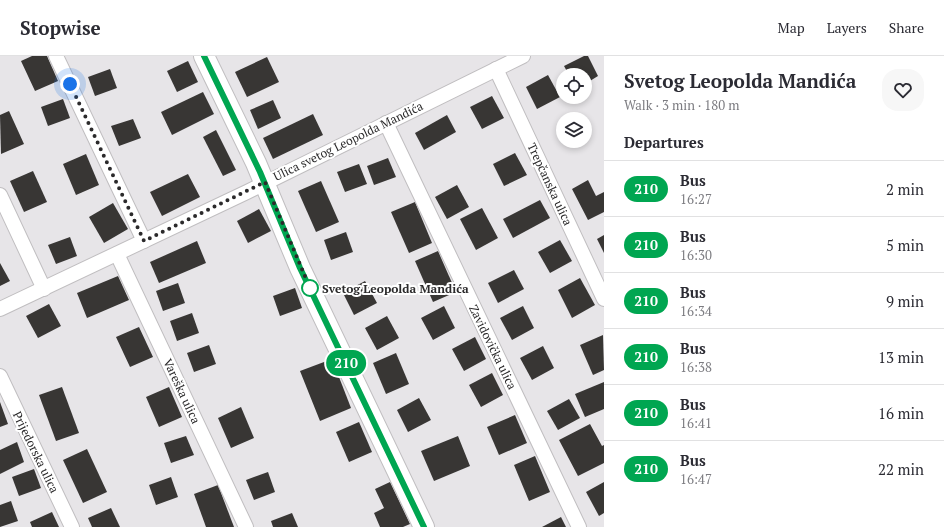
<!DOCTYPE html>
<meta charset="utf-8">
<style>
:root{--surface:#fff;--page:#f7f7f7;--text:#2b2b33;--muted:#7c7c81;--line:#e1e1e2}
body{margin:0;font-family:"PT Serif",serif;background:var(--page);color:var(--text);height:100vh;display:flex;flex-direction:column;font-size:15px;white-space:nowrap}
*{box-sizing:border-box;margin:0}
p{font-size:13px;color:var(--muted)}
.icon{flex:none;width:22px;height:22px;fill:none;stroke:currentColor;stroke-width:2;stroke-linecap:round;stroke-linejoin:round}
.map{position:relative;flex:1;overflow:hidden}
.details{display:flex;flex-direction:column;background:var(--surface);width:340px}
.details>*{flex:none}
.badge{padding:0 8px;border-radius:13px;font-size:14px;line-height:26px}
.tools{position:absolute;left:556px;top:12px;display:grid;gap:8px}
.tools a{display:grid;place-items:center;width:36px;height:36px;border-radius:50%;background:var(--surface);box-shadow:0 2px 6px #0003;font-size:20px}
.you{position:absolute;width:20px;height:20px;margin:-10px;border:3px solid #fff;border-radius:50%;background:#1a73e8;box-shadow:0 0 0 6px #1a73e833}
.map>.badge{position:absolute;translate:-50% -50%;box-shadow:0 0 0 2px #fff}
h2{padding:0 20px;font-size:15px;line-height:36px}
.round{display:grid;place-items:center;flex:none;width:42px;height:42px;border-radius:16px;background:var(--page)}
.headline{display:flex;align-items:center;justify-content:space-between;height:68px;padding:0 20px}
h1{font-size:19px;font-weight:700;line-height:30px}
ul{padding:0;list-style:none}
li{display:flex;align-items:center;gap:12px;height:56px;padding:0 20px;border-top:1px solid var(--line)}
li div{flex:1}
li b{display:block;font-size:15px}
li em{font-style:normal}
li .badge{min-width:44px;font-weight:700;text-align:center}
header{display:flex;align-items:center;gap:24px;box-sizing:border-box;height:56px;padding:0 20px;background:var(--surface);border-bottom:1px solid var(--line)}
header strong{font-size:19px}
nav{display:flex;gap:22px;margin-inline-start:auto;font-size:14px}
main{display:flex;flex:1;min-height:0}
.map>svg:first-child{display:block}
.building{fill:#383634}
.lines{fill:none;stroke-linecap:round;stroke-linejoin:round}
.street-casing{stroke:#c0bec0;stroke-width:16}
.secondary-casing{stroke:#c0bec0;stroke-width:22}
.street{stroke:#fff;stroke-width:14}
.secondary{stroke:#fff;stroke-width:20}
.line-casing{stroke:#fff;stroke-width:9}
.line{stroke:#00a651;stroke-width:6}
.walk{stroke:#2b2a2b;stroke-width:4;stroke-dasharray:0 7.2}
.stop-dot{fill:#fff;stroke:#00a651;stroke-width:2}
.labels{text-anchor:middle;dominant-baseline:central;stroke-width:4;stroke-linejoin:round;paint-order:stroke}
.street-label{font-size:12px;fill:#2b2a2b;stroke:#fff}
.stop-label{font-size:12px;font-weight:bold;fill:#2b2a2b;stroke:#fff;text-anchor:start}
</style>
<header>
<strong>Stopwise</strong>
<nav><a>Map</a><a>Layers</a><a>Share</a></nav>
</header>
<main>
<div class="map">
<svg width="604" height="471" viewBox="0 0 604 471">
<rect width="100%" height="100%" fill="#e7e5e8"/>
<g class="building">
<polygon points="32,0 47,0 58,25 35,35 21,5"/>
<polygon points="584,0 588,0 598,20 585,28 585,19 569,19 564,10"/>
<polygon points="267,1 279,26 247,41 235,16"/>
<polygon points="188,5 198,26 177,36 167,15"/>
<polygon points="110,13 117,32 95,40 88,21"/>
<polygon points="548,19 560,41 537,53 526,31"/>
<polygon points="203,36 214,58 172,79 161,56"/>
<polygon points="492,40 504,62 482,73 470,51"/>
<polygon points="63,43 70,62 48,70 41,51"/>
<polygon points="273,44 281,62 258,73 250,54"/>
<polygon points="9,55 24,88 1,98 0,59"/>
<polygon points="313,58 323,79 273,103 263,82"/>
<polygon points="447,59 456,76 424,94 415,77"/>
<polygon points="133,63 141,82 119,90 111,70"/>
<polygon points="216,74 236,114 223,120 203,81"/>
<polygon points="515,97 527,119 504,130 493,108"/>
<polygon points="86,98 99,129 76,139 63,108"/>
<polygon points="388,102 396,121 374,129 367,110"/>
<polygon points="359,108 367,128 345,136 337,116"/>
<polygon points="33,115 47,146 24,156 10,125"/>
<polygon points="188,118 200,141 162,160 150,136"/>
<polygon points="588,124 596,140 604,136 604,156 588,164 572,133"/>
<polygon points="321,125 339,166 316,176 298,135"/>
<polygon points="457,129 469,151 447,163 435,141"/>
<polygon points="540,144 550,162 513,182 503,163"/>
<polygon points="415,146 432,187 409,197 391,156"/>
<polygon points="113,147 128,173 104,187 89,161"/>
<polygon points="482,152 498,182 476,194 460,163"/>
<polygon points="259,153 271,175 248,187 237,165"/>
<polygon points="346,176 353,196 331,204 324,184"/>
<polygon points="604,179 604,197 597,183"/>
<polygon points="70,181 77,200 56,208 48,189"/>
<polygon points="560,184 572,205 550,217 538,196"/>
<polygon points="197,185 206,207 159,227 150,206"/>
<polygon points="438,195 456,236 433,246 415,205"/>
<polygon points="0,207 10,225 0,230"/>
<polygon points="514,214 524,233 498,247 488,227"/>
<polygon points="118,220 129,244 87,262 77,237"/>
<polygon points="580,222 595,249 572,262 558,234"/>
<polygon points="365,225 377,247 354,259 343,237"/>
<polygon points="178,227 185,247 163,255 156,235"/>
<polygon points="295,232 302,252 280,260 273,240"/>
<polygon points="49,248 61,270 38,282 26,260"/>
<polygon points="444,250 455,272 433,284 421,262"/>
<polygon points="523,250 534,272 512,284 500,262"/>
<polygon points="192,257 199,277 177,285 170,265"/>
<polygon points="387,260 399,282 377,294 365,272"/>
<polygon points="139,271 153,301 130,311 116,281"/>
<polygon points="603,279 604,314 593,319 580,289"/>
<polygon points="475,281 486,303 464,315 452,293"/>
<polygon points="209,289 216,308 194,316 187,297"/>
<polygon points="543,290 554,312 532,324 520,302"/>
<polygon points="396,297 409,328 386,338 373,307"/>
<polygon points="332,303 351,352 320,365 300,315"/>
<polygon points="492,317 503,339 481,351 469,329"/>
<polygon points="604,326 604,353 585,361 575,338"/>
<polygon points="62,331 79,377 56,385 39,339"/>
<polygon points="169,331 182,361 159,371 146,341"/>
<polygon points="419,342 431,364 408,376 397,354"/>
<polygon points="569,343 580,362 558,374 547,355"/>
<polygon points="0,346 8,368 0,371"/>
<polygon points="241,351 254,382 231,392 218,362"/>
<polygon points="515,359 527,387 499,399 487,371"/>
<polygon points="359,366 372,396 349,406 336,376"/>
<polygon points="590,368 602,390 604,389 604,407 578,420 559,384"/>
<polygon points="186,380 194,399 171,407 164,387"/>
<polygon points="458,380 470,410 434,425 421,395"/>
<polygon points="17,386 24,406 0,418 0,394"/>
<polygon points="87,393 107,436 83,447 63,404"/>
<polygon points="535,400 550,436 529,445 514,409"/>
<polygon points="34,413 41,432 19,440 12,421"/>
<polygon points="268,416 275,436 254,444 246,424"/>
<polygon points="171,421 178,441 156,449 149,429"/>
<polygon points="390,426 410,468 403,471 380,471 374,457 384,452 375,433"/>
<polygon points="604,426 604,457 599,460 586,436"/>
<polygon points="218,429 234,471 206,471 194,438"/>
<polygon points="11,445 18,465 0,471 0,449"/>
<polygon points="111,452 120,471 92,471 88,462"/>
<polygon points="52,456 59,471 32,471 30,466"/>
<polygon points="292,457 298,471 273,471 271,465"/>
<polygon points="561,461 566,471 542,471"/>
</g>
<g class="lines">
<defs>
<g id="street">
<polyline points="56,0 144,185"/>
<polyline points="496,13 604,243"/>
<polyline points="386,67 579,471"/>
<polyline points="0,139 44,233"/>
<polyline points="117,198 246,471"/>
<polyline points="0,253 247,136 523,0"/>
<polyline points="0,320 72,471"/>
</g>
<polyline id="secondary" points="204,0 256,107 300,212 424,471"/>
</defs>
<use href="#street" class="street-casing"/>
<use href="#secondary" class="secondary-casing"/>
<use href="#street" class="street"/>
<use href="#secondary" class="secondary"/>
</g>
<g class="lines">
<defs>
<polyline id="line" points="204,0 260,116 300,212 424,471"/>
</defs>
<use href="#line" class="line-casing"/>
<use href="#line" class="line"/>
<polyline class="walk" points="70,28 144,185 265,126 310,232"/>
</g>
<circle class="stop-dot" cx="310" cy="232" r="8"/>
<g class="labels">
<g class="street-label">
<text transform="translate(348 85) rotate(-26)">Ulica svetog Leopolda Mandića</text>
<text transform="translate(550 128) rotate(65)">Trepčanska ulica</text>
<text transform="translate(493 291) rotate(64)">Zavidovička ulica</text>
<text transform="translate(182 335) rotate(65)">Vareška ulica</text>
<text transform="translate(36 396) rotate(64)">Prijedorska ulica</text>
</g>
<g class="stop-label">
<text x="322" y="232">Svetog Leopolda Mandića</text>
</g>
</g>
</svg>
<div class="tools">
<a><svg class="icon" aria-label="locate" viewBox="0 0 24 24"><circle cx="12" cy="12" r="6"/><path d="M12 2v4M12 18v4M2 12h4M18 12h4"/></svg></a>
<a><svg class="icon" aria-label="layers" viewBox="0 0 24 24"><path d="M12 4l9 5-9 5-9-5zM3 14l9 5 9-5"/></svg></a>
</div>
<div class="you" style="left:70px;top:28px"></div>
<b class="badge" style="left:346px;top:307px;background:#00a651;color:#fff">210</b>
</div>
<section class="details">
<div class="headline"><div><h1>Svetog Leopolda Mandića</h1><p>Walk · 3 min · 180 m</p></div><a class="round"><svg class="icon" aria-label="heart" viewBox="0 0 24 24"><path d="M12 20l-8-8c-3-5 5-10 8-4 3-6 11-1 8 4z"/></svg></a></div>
<h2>Departures</h2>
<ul>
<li><span class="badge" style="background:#00a651;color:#fff">210</span><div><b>Bus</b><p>16:27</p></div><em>2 min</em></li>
<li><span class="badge" style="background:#00a651;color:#fff">210</span><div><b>Bus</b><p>16:30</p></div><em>5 min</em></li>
<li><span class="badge" style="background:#00a651;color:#fff">210</span><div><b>Bus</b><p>16:34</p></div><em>9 min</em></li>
<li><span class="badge" style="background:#00a651;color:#fff">210</span><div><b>Bus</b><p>16:38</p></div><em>13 min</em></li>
<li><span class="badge" style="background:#00a651;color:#fff">210</span><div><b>Bus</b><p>16:41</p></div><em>16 min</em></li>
<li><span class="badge" style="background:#00a651;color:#fff">210</span><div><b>Bus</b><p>16:47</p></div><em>22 min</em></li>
</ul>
</section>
</main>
